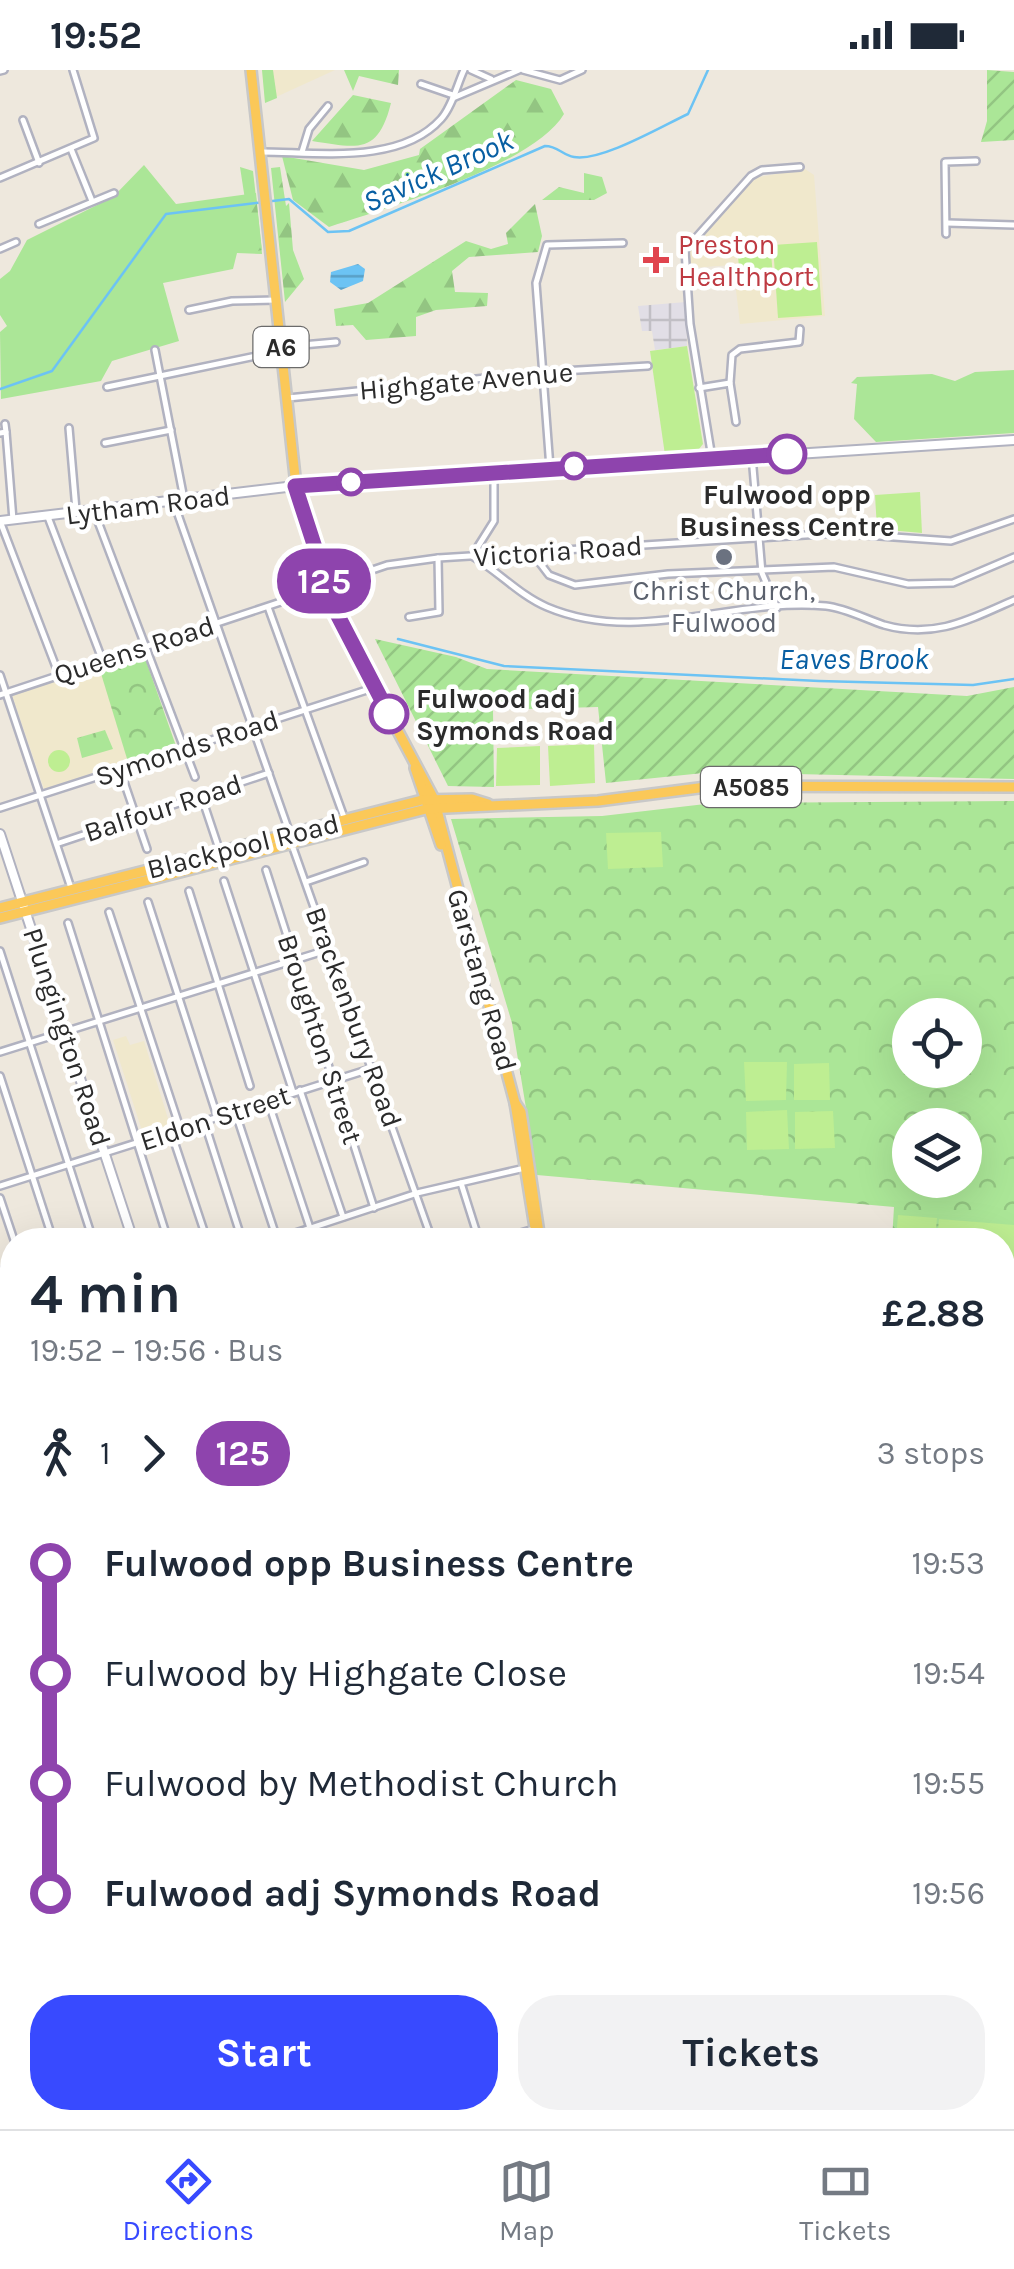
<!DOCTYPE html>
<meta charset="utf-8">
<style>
:root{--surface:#fff;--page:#f2f2f3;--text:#1f2937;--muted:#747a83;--line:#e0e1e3;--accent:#384aff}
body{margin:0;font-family:Karla,sans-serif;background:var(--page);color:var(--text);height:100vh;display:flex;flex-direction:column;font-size:38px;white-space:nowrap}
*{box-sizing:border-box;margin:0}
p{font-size:32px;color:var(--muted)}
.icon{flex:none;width:55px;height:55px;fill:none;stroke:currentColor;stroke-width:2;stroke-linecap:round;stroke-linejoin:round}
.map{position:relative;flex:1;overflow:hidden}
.panel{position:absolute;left:0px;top:1158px;width:1015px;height:902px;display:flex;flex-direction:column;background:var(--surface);border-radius:40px 40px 0 0;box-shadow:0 10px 40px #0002}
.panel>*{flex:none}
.badge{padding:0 20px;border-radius:32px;font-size:35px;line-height:65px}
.controls{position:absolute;left:892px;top:928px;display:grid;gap:20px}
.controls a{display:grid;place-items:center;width:90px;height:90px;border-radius:50%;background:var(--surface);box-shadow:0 10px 40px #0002;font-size:50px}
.map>.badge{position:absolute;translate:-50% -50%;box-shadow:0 0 0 5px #fff}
.legs{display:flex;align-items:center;gap:15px;height:110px;padding:0 30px;font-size:32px}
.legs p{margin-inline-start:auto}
.summary{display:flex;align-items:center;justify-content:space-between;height:170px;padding:0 30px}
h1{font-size:55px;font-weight:700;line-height:75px}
.button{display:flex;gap:20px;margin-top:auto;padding:20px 30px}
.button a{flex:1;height:115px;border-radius:40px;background:var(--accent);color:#fff;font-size:40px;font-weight:700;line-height:115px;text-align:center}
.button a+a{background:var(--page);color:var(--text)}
ul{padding:0 30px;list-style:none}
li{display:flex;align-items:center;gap:35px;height:110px;font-size:38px}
li i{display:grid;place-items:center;width:15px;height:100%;margin:0 12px;background:currentColor}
li i::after{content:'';width:25px;height:25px;margin:-12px;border:8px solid;border-radius:50%;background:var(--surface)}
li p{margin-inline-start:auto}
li:first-child i{background:linear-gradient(#0000 50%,currentColor 0)}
li:last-child i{background:linear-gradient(currentColor 50%,#0000 0)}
.status{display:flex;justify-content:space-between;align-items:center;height:70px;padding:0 50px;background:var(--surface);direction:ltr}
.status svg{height:28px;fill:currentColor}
.tabs{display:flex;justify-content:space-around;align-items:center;height:140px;border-top:2px solid var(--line);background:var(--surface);font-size:28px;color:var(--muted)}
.tabs a{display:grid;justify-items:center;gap:5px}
.tabs .selected{color:var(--accent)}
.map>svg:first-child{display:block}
.industrial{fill:url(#industrial-grid)}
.education{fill:#f0e8cc}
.grass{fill:#abe697}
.forest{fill:url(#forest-firs)}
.park{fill:url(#park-crowns);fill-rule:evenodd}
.garden{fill:url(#garden-furrows)}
.pitch{fill:#beee92}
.water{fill:url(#water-rules)}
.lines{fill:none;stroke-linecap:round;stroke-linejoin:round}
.stream{stroke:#6cc3f4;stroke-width:2.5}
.minor-casing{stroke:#b1b2c0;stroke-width:10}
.tertiary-casing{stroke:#b1b2c0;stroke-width:12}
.secondary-casing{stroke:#b1b2c0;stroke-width:12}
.primary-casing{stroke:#c8c8c8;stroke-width:14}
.trunk-casing{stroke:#c8c8c8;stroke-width:14}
.minor{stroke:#fff;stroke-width:5}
.tertiary{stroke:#fff;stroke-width:8}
.secondary{stroke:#fff;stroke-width:8}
.primary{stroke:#f7e159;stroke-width:9}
.trunk{stroke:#fbc858;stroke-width:9}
.line-1-casing{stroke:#fff;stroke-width:22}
.line-1{stroke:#8e44ad;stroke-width:15}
.health-dot{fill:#e0444e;stroke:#fff;stroke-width:4}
.stop-1-dot{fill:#fff;stroke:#8e44ad;stroke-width:5}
.worship-dot{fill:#6b7280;stroke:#fff;stroke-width:4}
.labels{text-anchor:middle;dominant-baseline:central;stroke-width:9;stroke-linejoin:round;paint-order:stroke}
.shield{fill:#fff;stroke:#6b6b6b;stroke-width:2.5}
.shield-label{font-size:25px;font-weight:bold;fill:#2b2b2b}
.health-label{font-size:28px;fill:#be3a42;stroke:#fff;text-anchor:start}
.street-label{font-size:28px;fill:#2b2b2b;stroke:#fff}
.stop-label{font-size:28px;font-weight:bold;fill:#2b2b2b;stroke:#fff}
.worship-label{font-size:28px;fill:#5b616d;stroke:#fff}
.water-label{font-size:30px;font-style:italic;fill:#085fa3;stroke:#fff}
</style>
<div class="status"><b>19:52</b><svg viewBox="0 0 49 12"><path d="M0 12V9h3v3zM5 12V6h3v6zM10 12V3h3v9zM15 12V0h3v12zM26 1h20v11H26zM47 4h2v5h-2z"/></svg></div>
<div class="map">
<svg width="1014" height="2059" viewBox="0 0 1014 2059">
<defs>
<pattern id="industrial-grid" width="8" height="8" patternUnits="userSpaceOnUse" patternTransform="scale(2.5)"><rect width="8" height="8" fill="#e1dee6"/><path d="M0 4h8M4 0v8" fill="none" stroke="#c1bfc5"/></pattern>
<pattern id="forest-firs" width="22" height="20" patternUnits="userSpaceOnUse" patternTransform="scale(2.5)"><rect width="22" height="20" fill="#abe697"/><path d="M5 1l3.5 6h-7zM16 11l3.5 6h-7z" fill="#93c582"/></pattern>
<pattern id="park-crowns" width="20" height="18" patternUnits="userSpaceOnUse" patternTransform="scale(2.5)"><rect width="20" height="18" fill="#abe697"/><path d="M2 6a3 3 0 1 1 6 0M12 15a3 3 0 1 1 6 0" fill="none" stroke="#93c582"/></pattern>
<pattern id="garden-furrows" width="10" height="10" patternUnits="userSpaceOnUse" patternTransform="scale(2.5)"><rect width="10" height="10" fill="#abe697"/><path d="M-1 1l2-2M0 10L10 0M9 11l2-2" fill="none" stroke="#93c582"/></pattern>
<pattern id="water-rules" width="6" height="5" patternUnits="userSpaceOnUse" patternTransform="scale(2.5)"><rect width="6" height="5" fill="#6cc3f4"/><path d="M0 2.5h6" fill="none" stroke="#599fc6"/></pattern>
</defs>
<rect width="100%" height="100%" fill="#eee8dd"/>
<g class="industrial">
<polygon points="686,232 687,276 655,280 652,261 642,261 638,236"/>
<polygon points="1002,1449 1014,1450 1014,1874 1003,1876"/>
</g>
<g class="education">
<polygon points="262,0 335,0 265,32"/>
<polygon points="805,99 814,105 825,246 740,254 733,195 690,198 689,180 754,108"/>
<polygon points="143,582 176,676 44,719 12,625"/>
<polygon points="126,966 130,975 144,971 170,1055 143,1064 113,970"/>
<polygon points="188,2048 441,2048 445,2059 172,2059 190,2053"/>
</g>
<g class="grass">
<polygon points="144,95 176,134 256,123 262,184 237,183 233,199 163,213 179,271 112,291 101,311 1,329 0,262 7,256 0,245 0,209 10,201 27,170 113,127"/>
<polygon points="1014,300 1014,363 876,372 854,349 857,314 851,313 857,307 932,304 955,311 975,302"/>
</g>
<g class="forest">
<polygon points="262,0 273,0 277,28 265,33"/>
<polygon points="344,0 399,0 398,15 359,6 353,21"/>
<path d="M516 10 551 19 564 44C534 95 387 138 329 157L293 130 282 86 364 100 419 85 420 79Z"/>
<path d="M353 25 391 33C378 85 358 78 312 71Z"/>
<polygon points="240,97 253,101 262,180 253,182"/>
<polygon points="280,97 286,136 289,133 293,180 304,209 285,232 271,98"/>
<polygon points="584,103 602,107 607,123 594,130 542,130 559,117 584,123"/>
<polygon points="535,134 542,166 538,182 469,187 452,201 455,222 488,223 487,236 436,240 416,247 416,266 366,270 353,255 336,256 334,239 368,233 466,171 491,179 508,174 506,163"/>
</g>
<g class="park">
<polygon points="143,582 176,676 128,692 99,597"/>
<polygon points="105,660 113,679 82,688 77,668"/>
<path d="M1014 731V1192L1003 1191 1002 1170H892L894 1137 537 1105 512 953 451 749 602 746 714 733ZM910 945H965V1000H910ZM910 1055H965V1110H910Z"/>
</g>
<g class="garden">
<polygon points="987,0 1014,2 1014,70 981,72 987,51"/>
<polygon points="375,569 456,587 487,599 967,626 1014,617 1014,709 713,702 606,713 598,637 493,640 494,717 448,716"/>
</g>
<g class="pitch">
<polygon points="770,172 773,206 740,209 737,174"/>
<polygon points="817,172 822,245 778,248 773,175"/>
<polygon points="687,276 703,374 695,384 665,385 650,281"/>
<polygon points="920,422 922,463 877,459 875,425"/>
<polygon points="594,674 595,713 550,716 548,676"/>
<polygon points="540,676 540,715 496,716 497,678"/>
<circle cx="59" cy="691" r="11"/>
<polygon points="661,762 663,797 608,799 606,763"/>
<polygon points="744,992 787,992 786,1030 746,1031"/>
<polygon points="829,993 830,1030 794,1030 794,994"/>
<polygon points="787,1040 789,1079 747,1080 746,1042"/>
<polygon points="833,1041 835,1078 795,1079 795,1042"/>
<polygon points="898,1145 937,1148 935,1170 896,1170"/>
<polygon points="939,1149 1014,1155 1014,1188 1003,1187 1002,1170 937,1170"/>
</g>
<polygon class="water" points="358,194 365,199 363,211 341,220 330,212 331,202"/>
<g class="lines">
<g class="stream">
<path d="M0 319 52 301 166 144 289 129 328 162 349 161 545 76C558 76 562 85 574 87 601 92 662 56 688 44L708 0"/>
<polyline points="398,569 504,596 819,611 973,615 1014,609"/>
</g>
<defs>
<g id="minor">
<polyline points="471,0 491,9"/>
<polyline points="523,0 560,10 582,0"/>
<polyline points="0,1 4,0"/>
<polyline points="421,14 453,25"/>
<polyline points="453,28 519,0"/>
<polyline points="23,50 39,93"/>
<polyline points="71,79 92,131"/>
<path d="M262 82C316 82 400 95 441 49 452 37 457 15 464 0"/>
<polyline points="302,82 309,59 328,36"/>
<polyline points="0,108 94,68 73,0"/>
<polyline points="947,153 1014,155"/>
<polyline points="39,154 114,123"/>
<polyline points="946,164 945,92 976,91"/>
<polyline points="0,179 16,172"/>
<polyline points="189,240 232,231 276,230"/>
<polyline points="280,277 336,272"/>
<polyline points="155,280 184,429"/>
<polyline points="730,313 732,285 740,279 799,272 800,259"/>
<polyline points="107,317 280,281"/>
<polyline points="699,318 730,313 736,352"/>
<polyline points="288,328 544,302 648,296"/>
<polyline points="69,358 76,440"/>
<polyline points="6,362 13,450"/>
<polyline points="0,363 6,362 5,354"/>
<polyline points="105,373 171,360"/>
<polyline points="752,386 762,503 777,538"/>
<polyline points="712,388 690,254 685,180 751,106 762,100 800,97"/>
<polyline points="550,398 536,213 547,175 623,173"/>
<path d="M494 402V451L472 486C498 501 519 525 547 537 639 576 733 527 826 536 845 538 866 549 884 555 934 569 969 550 1014 530"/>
<polyline points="174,433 290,764"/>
<polyline points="94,441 195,707"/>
<polyline points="48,447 102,589"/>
<polyline points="0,451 59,605"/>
<polyline points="533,484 549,505 575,515 668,504 834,497 908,514 953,513 1014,487"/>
<polyline points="340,511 387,495 438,488 837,463 951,471 1014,449"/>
<polyline points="268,537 345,750"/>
<polyline points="409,547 439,542 438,488"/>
<polyline points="0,605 71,818"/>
<polyline points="0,625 326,517"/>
<polyline points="120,700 147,779"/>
<polyline points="201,725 220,782"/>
<polyline points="0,738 373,618"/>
<polyline points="59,773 269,703"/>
<polyline points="292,775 432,1170"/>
<polyline points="266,800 374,1138"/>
<polyline points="224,811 293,1022"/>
<polyline points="306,812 364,792"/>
<polyline points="189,821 250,1016"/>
<polyline points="148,832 217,1046"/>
<polyline points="109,842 180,1058"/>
<polyline points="68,853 168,1170"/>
<polyline points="0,881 93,1170"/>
<polyline points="0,982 330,879"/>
<polyline points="0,1006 53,1170"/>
<polyline points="300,1020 343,1147"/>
<polyline points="268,1031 310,1158"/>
<polyline points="235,1041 277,1169"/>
<polyline points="204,1051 242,1170"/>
<polyline points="171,1062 207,1170"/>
<polyline points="461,1113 479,1170"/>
<polyline points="0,1116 373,998"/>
<polyline points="0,1128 14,1170"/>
<polyline points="274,1170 417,1123 525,1098"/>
<polyline points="497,1170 534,1159"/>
<polyline points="1002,1198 1014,1199"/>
<polyline points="0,1201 8,1198"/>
<polyline points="1002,1240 1014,1240"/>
<polyline points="1002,1256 1014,1357"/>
<polyline points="0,1334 5,1353 0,1354"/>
<polyline points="5,1353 12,1370"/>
<polyline points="2,1404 12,1433"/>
<polyline points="1002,1426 1014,1426"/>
<polyline points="1002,1465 1009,1466"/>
<polyline points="1002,1493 1014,1491"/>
<polyline points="0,1534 12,1567"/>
<polyline points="1002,1587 1014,1586"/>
<polyline points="1002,1650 1014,1648"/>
<polyline points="1002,1762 1014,1759"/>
<polyline points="0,1891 12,1886"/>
<polyline points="0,1926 12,1920"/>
<polyline points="1002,1970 1008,1969"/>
<polyline points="0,1993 12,1992"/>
<polyline points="0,2045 12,2046"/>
<polyline points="26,2048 117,2059"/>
<polyline points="122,2048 126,2059"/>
<polyline points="257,2048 262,2059"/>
<polyline points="443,2048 447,2059"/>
<polyline points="604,2048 606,2059"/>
<polyline points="701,2048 705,2059"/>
<polyline points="811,2048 813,2054"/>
<polyline points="262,2058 286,2048"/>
</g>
<g id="tertiary">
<polyline points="0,451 295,416"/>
<polyline points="0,764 133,1170"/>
<polyline points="0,1230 12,1265"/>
<polyline points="1002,1390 1014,1390"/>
<polyline points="0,1502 12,1498"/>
<polyline points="1002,1881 1014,1879"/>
<polyline points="851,2048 855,2059"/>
<polyline points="878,2059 903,2048"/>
</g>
<polyline id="secondary" points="295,416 1014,370"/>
<g id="primary">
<polyline points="0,1815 12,1817"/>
<polyline points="320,2048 326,2059"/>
<polyline points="472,2059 479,2048"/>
</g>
<g id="trunk">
<polyline points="251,0 298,434 342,556 434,729 515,1033 521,1042 540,1170"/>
<polyline points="415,698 441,775"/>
<polyline points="0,838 422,730 472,729 488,734"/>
<polyline points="0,848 426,739 598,731 714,716 1014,717"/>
<polyline points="515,1033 537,1170"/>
<polyline points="1002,2046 1014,2055"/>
<polyline points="983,2048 988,2059"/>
<polyline points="993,2048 998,2059"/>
</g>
</defs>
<use href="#minor" class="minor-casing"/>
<use href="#tertiary" class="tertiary-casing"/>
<use href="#secondary" class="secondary-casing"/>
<use href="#primary" class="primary-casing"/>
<use href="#trunk" class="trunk-casing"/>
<use href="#minor" class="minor"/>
<use href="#tertiary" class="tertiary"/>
<use href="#secondary" class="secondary"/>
<use href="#primary" class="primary"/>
<use href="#trunk" class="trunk"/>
</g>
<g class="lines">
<defs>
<polyline id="line-1" points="389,644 336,542 295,416 787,384"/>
</defs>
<use href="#line-1" class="line-1-casing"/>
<use href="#line-1" class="line-1"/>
</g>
<path class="health-dot" d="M651 175h10v10h10v10h-10v10h-10v-10h-10v-10h10z"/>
<g class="stop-1-dot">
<circle cx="787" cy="384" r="18"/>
<circle cx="574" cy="396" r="12"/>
<circle cx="351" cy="412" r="12"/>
<circle cx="389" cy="644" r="18"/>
</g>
<circle class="worship-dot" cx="724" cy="487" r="10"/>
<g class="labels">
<g class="shield">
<rect x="253.5" y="257" width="55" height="40" rx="8"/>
<rect x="701" y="697" width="100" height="40" rx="8"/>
</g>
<g class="shield-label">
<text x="281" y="277">A6</text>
<text x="751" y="717">A5085</text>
</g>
<g class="health-label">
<text x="678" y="174">Preston<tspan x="678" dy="32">Healthport</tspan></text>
</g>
<g class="street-label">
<text transform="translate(466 311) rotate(-5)">Highgate Avenue</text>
<text transform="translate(148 435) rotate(-7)">Lytham Road</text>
<text transform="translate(558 481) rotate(-4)">Victoria Road</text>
<text transform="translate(134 580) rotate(-18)">Queens Road</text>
<text transform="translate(187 678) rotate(-18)">Symonds Road</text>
<text transform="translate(163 738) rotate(-18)">Balfour Road</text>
<text transform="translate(243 776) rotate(-14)">Blackpool Road</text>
<text transform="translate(482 910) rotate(74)">Garstang Road</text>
<text transform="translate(354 947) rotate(70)">Brackenbury Road</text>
<text transform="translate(67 967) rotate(72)">Plungington Road</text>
<text transform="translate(320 969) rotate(72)">Broughton Street</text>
<text transform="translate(215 1048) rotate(-18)">Eldon Street</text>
</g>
<g class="stop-label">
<text x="787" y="424">Fulwood opp<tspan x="787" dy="32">Business Centre</tspan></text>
<text x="416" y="628" text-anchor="start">Fulwood adj<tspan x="416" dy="32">Symonds Road</tspan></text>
</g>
<g class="worship-label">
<text x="724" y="520">Christ Church,<tspan x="724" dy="32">Fulwood</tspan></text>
</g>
<g class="water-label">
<text transform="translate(438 101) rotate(-24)">Savick Brook</text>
<text x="854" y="589">Eaves Brook</text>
</g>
</g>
</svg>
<div class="controls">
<a><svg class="icon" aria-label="locate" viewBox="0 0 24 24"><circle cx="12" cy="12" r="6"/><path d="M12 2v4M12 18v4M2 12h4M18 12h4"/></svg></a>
<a><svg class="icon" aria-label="layers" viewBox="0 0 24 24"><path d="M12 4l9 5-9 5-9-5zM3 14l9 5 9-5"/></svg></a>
</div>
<b class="badge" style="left:324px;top:511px;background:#8e44ad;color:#fff">125</b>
<section class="panel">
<div class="summary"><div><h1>4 min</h1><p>19:52 – 19:56 · Bus</p></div><b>£2.88</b></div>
<div class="legs"><svg class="icon" aria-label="walk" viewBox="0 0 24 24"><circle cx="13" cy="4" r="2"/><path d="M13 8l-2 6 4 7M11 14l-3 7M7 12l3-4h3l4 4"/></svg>1<svg class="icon" aria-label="forward" viewBox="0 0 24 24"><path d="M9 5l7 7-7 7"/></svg><b class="badge" style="background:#8e44ad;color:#fff">125</b><p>3 stops</p></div>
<ul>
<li><i style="color:#8e44ad"></i><b>Fulwood opp Business Centre</b><p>19:53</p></li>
<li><i style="color:#8e44ad"></i><span>Fulwood by Highgate Close</span><p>19:54</p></li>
<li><i style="color:#8e44ad"></i><span>Fulwood by Methodist Church</span><p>19:55</p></li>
<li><i style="color:#8e44ad"></i><b>Fulwood adj Symonds Road</b><p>19:56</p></li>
</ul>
<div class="button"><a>Start</a><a>Tickets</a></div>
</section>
</div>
<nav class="tabs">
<a class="selected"><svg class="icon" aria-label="directions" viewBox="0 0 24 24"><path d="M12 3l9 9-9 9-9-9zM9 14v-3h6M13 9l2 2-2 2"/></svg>Directions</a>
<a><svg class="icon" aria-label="map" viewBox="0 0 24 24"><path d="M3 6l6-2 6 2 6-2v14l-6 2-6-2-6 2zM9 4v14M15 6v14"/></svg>Map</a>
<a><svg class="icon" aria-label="tickets" viewBox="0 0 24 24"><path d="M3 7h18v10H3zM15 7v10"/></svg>Tickets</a>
</nav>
